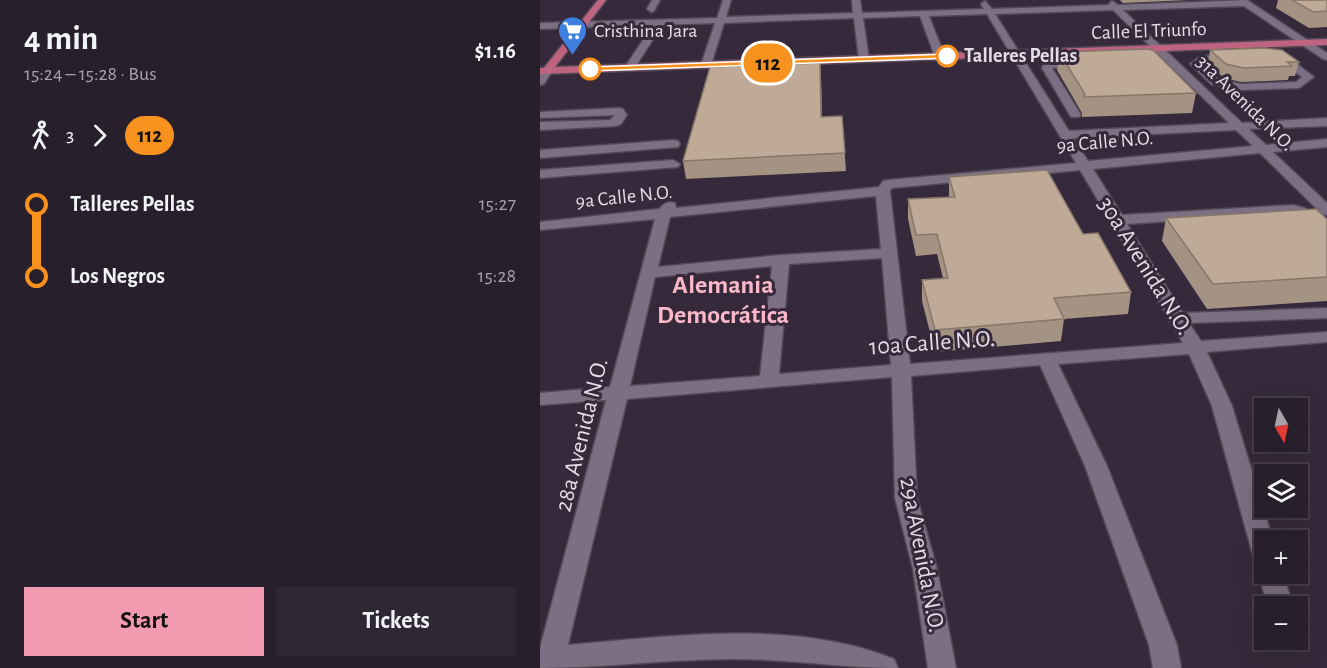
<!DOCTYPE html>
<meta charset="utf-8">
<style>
:root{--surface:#281f2c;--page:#302734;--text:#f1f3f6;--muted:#a5a2a9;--line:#443d48;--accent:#f29ab0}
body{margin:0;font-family:"Alegreya Sans",sans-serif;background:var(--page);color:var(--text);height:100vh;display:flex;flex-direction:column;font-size:22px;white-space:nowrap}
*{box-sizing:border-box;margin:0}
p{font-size:20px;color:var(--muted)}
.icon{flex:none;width:33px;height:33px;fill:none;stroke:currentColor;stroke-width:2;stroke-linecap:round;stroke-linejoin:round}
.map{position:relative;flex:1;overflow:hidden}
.panel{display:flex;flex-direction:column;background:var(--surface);width:540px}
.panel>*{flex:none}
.badge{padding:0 12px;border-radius:20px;font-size:21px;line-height:39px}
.needle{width:39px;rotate:171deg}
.controls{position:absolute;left:714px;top:398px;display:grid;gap:12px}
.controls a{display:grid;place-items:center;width:54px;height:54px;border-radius:0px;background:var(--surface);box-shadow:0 6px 24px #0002,0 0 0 2px var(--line);font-size:30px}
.map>.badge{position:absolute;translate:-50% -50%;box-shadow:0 0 0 3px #fff}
.legs{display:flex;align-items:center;gap:9px;height:66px;padding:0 24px;font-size:20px}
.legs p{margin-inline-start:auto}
.summary{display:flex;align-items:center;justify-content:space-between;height:102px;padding:0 24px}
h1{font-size:33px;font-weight:600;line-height:45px}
.button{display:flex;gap:12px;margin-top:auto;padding:12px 24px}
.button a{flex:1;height:69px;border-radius:0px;background:var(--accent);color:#111;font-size:24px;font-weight:600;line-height:69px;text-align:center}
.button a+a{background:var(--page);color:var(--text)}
ul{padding:0 24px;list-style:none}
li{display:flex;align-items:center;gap:21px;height:72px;font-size:22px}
li i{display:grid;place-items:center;width:9px;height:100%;margin:0 8px;background:currentColor}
li i::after{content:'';width:15px;height:15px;margin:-8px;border:4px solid;border-radius:50%;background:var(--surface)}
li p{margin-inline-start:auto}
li:first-child i{background:linear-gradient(#0000 50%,currentColor 0)}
li:last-child i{background:linear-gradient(currentColor 50%,#0000 0)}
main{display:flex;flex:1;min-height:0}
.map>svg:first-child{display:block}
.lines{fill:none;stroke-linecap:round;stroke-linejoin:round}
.minor-casing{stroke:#514755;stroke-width:3}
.major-casing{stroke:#514755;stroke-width:3}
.minor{fill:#7d6f83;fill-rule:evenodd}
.major{fill:#be6481;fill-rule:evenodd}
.wall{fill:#a49283}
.shaded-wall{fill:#86776a}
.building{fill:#bfaa98;stroke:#86776a;stroke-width:1.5}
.line-1{fill:#f7921f;stroke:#fff;stroke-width:1.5}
.stop-1-dot{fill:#fff;stroke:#f7921f;stroke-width:3}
.labels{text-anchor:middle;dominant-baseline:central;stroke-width:6;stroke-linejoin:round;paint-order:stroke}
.far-poi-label{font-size:20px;fill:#e4dce7;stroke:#36293b;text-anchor:start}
.far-street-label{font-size:20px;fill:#e4dce7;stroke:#36293b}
.far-stop-label{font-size:20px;font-weight:bold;fill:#e4dce7;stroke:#36293b;text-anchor:start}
.street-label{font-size:24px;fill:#e4dce7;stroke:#36293b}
.neighbourhood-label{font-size:26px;font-weight:bold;fill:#fbb8c8;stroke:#36293b}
</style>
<main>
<section class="panel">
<div class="summary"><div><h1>4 min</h1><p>15:24 – 15:28 · Bus</p></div><b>$1.16</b></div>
<div class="legs"><svg class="icon" aria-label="walk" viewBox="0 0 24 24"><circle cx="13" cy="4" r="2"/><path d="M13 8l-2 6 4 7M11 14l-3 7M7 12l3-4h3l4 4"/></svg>3<svg class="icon" aria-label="forward" viewBox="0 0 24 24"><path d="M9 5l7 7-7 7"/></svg><b class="badge" style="background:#f7921f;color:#111">112</b></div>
<ul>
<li><i style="color:#f7921f"></i><b>Talleres Pellas</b><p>15:27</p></li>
<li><i style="color:#f7921f"></i><b>Los Negros</b><p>15:28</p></li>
</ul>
<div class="button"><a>Start</a><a>Tickets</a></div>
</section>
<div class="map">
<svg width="787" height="668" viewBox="0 0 787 668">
<rect width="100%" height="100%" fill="#36293b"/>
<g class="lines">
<defs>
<g id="minor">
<polygon points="112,0 120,0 114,11 111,12 107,9"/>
<path d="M183 0H191L186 17 313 13 312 0H320L322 13 444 9 441 4 445 1 452 9 568 5 572 1 578 5 707 0 787 53V60L783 59 704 6 583 10 702 123 787 118V126L709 129 726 145 787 139V147L733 152 787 203V215L782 214 720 153 553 169 582 215 753 205 765 208 787 229V243L782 241 752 213 587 224 643 313 787 308V318L649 323 661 341 787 332V342L667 352 692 406 733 540H724V562L715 559 712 552 672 406 649 354 518 364 567 466 637 645 641 668H613L609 645 545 466 500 365 371 376 377 498 397 569 416 668H388L373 569 355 498 352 377 87 399 28 645C133 636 255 619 354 659L358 668C303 668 249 659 193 659 128 659 64 668 0 668V648L66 400 0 405V393L70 387 115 219 0 230V222L119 209C124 204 127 201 135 203L136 208 339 187 343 181 348 180 536 163 447 14 389 16 405 57 400 60 395 57 380 16 323 18 329 59 324 62 319 59 314 18 184 23 171 65 166 68 161 65 175 23 122 25 94 69 90 70 85 67 113 25 0 29V23L177 18ZM573 10 689 123 529 131 455 14ZM696 130 713 146 548 161 533 138ZM540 170 643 343 370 364 350 191 352 188ZM336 196 341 249 241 255 118 267 130 217ZM342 258 351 365 239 374 249 264ZM232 266 220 376 90 386 115 277Z"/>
<polygon points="506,53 515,61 540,59 545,62 540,65 512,68 541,115 539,117 531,117 502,68 505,61 501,56"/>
<path d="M721 53 749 58 774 77 759 88 701 90 671 84 650 64 661 56ZM721 59 742 62 762 77 756 82 701 84 678 79 661 64 664 62Z"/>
<polygon points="8,67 13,70 4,84 0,85 0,74"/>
<polygon points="79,108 83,109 87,115 81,124 76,126 0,130 0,122 70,120 75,115 0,118 0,112"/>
<polygon points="134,140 138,141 140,144 138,147 0,158 0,150"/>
<polygon points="133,160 140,164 138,167 0,178 0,170"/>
<polygon points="724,565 724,573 743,573 753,606 727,606 719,573"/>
</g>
<polygon id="major" points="58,0 66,0 15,67 787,39 787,45 0,74 0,68 4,68"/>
</defs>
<use href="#minor" class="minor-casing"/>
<use href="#major" class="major-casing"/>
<use href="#minor" class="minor"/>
<use href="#major" class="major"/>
</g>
<g class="wall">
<polygon points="580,0 649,0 583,3"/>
<polygon points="738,0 787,0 787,27 769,28 736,8"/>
<polygon points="670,50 759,62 755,76 749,76 748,80 701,82 684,78 668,64"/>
<polygon points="519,52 656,93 652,113 542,117 542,113 517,70"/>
<polygon points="281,77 282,117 302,116 306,171 146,179 143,161"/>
<polygon points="409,177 543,234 591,292 588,314 524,319 521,341 395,352 382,301 382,280 403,278 397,254 376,256 368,219 368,199 409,197"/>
<polygon points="626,218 787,219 787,301 667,309 622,241"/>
</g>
<polygon class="shaded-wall" points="280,63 281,77 282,133 281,117"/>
<g class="building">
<polygon points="752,0 787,0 787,11 773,12"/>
<polygon points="724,48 742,50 759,62 747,62 752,66 704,68 686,64 670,50"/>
<polygon points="609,49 614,51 656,93 544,97 545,94 519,52"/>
<polygon points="280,63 281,117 302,116 305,153 143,161 170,67"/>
<polygon points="507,170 543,234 558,233 591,292 514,298 524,319 395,330 382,280 408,278 397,234 376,235 368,199 415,197 409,177"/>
<polygon points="776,209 787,219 787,277 673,284 626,218"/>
</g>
<polygon class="line-1" points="407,54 410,58 50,71 46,69 50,67"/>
<defs>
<symbol id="supermarket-pin" viewBox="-11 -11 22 30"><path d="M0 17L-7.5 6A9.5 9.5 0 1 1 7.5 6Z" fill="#3f7fe0" stroke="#36293b"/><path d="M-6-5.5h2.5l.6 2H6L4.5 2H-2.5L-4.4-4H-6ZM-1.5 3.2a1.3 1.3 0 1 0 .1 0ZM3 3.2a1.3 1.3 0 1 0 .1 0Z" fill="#fff"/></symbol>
</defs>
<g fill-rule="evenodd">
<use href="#supermarket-pin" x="16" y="14" width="33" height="45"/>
</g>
<g class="stop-1-dot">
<circle cx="407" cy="56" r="10"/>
<circle cx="50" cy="69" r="10"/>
</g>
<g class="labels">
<g class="far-poi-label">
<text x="54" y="31">Cristhina Jara</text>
</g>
<g class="far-street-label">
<text transform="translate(609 31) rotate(-2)">Calle El Triunfo</text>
<text transform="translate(705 103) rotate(44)">31a Avenida N.O.</text>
<text transform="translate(565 142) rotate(-5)">9a Calle N.O.</text>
<text transform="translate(84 197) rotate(-6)">9a Calle N.O.</text>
</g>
<g class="far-stop-label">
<text x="424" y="56">Talleres Pellas</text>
</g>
<g class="street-label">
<text transform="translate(605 266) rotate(58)">30a Avenida N.O.</text>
<text transform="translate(392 343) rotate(-4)">10a Calle N.O.</text>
<text transform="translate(42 435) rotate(-76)">28a Avenida N.O.</text>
<text transform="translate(382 555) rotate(79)">29a Avenida N.O.</text>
</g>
<g class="neighbourhood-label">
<text x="183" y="285">Alemania<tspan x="183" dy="30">Democrática</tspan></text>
</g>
</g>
</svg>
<div class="controls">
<a><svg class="needle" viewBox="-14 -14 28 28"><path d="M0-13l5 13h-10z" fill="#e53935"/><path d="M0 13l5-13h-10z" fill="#a5a2a9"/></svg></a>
<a><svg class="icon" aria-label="layers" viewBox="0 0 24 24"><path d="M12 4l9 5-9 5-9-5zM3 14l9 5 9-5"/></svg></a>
<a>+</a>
<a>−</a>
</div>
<b class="badge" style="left:228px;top:63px;background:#f7921f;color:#111">112</b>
</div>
</main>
